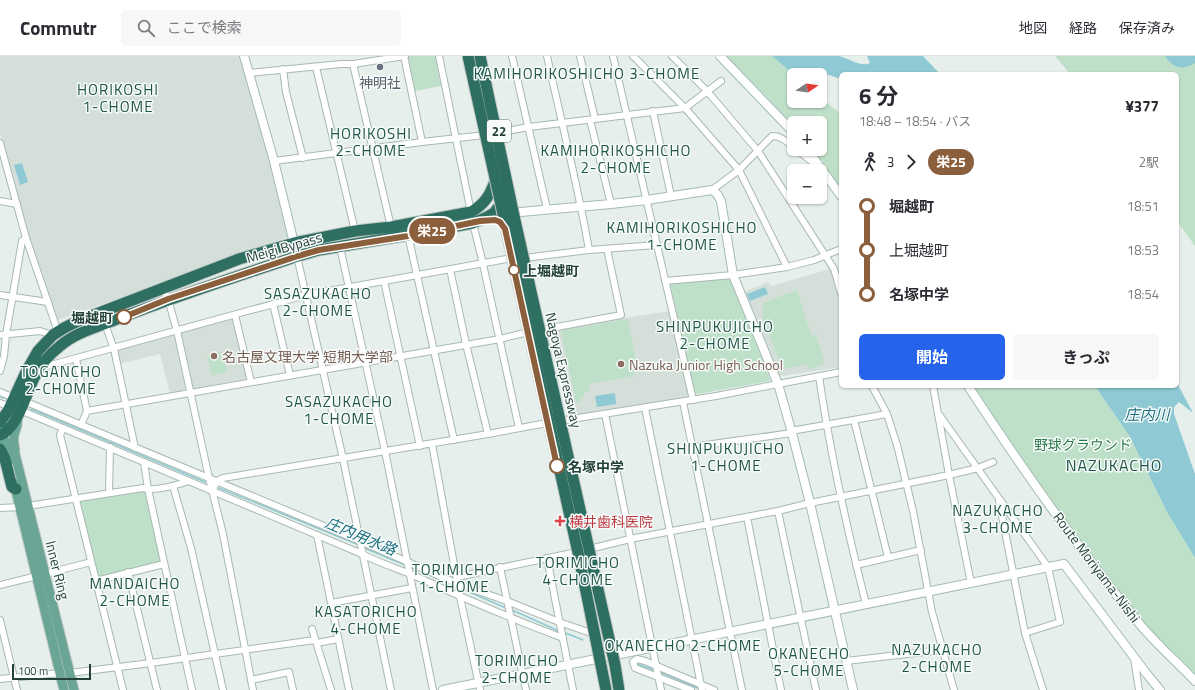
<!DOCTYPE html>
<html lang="ja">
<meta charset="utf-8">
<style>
:root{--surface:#fff;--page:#f7f7f7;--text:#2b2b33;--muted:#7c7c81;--line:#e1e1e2;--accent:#2563eb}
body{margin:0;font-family:"Titillium Web","Noto Sans JP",sans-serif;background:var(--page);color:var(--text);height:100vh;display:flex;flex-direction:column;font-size:15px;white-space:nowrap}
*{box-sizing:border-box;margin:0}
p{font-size:13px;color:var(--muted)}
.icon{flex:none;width:22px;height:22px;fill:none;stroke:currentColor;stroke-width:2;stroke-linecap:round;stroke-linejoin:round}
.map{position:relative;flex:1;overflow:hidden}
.details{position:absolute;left:839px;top:16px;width:340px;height:316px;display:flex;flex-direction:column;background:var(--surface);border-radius:6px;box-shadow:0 1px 3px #0004}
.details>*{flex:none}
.badge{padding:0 8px;border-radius:13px;font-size:14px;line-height:26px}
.needle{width:26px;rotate:77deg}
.fabs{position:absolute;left:787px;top:12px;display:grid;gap:8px}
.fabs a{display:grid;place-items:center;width:40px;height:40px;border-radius:6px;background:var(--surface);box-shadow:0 1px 3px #0004;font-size:20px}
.scale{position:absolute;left:12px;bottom:10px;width:79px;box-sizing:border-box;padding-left:4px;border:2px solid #24423a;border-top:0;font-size:11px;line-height:14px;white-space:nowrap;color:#24423a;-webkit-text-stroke:3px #f7fbf9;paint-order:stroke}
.map>.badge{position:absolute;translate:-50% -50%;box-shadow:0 0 0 2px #fff}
.legs{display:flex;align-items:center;gap:6px;height:44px;padding:0 20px;font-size:13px}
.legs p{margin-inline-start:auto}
.head{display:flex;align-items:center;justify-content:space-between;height:68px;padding:0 20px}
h1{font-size:22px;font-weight:700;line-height:30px}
.primary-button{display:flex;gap:8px;margin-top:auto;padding:8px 20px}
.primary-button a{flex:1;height:46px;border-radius:6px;background:var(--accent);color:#fff;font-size:16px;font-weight:700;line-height:46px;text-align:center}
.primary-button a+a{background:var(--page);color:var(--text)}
ul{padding:0 20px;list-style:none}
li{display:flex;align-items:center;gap:14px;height:44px;font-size:15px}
li i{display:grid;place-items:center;width:6px;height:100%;margin:0 5px;background:currentColor}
li i::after{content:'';width:10px;height:10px;margin:-5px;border:3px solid;border-radius:50%;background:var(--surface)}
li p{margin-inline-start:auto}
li:first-child i{background:linear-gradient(#0000 50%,currentColor 0)}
li:last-child i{background:linear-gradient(currentColor 50%,#0000 0)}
header{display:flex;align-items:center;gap:24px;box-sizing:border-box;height:56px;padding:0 20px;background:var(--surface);border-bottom:1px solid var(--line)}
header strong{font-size:19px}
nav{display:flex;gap:22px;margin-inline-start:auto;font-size:14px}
.search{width:280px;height:36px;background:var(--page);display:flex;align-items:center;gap:10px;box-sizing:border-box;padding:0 14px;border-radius:6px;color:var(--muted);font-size:15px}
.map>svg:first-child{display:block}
.built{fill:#d4dfda}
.green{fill:#bfe0c8}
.water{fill:#8ec9d4}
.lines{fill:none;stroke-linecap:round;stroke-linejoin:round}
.stream{stroke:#8ec9d4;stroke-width:1.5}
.street-casing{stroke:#a8b8b2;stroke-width:8}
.secondary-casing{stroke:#a4bbb3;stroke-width:10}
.primary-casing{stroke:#c2cac8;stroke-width:11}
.highway-casing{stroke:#c2cac8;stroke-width:13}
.street{stroke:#fff;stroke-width:6}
.secondary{stroke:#fff;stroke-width:8}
.primary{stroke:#6aa596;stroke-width:9}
.highway{stroke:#2f6f62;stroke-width:11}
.highway-bridge-casing{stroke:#c2cac8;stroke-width:13;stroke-linecap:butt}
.highway-bridge{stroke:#2f6f62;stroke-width:11}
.line-1-casing{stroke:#fff;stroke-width:9}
.line-1{stroke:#8b5e3c;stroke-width:6}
.worship-dot{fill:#6b7280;stroke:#f7fbf9;stroke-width:1.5}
.stop-1-dot{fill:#fff;stroke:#8b5e3c;stroke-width:2}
.education-dot{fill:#8d6e63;stroke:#f7fbf9;stroke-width:1.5}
.health-dot{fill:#e0444e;stroke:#f7fbf9;stroke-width:1.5}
.labels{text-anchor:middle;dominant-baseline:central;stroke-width:3;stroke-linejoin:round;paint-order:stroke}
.shield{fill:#f7fbf9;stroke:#637a73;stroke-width:1}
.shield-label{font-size:13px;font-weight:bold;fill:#24423a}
.worship-label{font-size:14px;fill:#5b616d;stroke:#f7fbf9}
.street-label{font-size:14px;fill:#24423a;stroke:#f7fbf9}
.stop-label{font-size:14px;font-weight:bold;fill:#24423a;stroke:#f7fbf9;text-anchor:start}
.education-label{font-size:14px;fill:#785e54;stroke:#f7fbf9;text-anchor:start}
.park-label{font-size:14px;fill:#2d7a4b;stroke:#f7fbf9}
.health-label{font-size:14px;fill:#be3a42;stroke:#f7fbf9;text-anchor:start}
.neighbourhood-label{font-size:15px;letter-spacing:1px;fill:#1f5548;stroke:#f7fbf9}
.water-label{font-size:15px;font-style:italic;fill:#1c6f80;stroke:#f7fbf9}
.quarter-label{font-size:16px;letter-spacing:1px;fill:#1f5548;stroke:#f7fbf9}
</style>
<header>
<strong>Commutr</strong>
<div class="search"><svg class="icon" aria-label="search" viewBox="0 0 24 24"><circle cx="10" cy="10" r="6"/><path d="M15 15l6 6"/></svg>ここで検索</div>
<nav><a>地図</a><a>経路</a><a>保存済み</a></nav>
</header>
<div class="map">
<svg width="1195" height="634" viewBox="0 0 1195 634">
<rect width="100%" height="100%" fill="#e6efeb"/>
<g class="built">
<polygon points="0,0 240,0 271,106 290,180 277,185 277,187 58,264 56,262 29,183 0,77"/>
<polygon points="830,213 841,249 841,311 782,320 778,319 744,236 768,226 771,230"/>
<polygon points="670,255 689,341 687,342 573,359 570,358 552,275 553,273"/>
<polygon points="232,262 233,263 247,321 245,323 192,333 181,279 182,276"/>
<polygon points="172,279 175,281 186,332 185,334 170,337 160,298 119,308 117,297 118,294"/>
</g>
<g class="green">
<polygon points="408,0 435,0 441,30 415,35"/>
<polygon points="726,0 772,0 794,19 794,45 820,45 820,41 841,58 841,140 822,114 823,104 818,104 811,93 820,93 820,67 794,67 794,72 768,42"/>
<polygon points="1055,0 1195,0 1195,190 1177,165 1177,18 1070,18"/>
<polygon points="729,220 770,323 769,325 698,338 694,336 670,226"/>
<polygon points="797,234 811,279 816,279 824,304 822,309 809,313 808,308 782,313 763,263 763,247"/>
<polygon points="628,263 637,312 633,320 589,328 589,336 584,336 584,341 581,342 581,346 576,346 561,275"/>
<polygon points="222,296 227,316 212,319 207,300"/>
<polygon points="968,330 1095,330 1130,381 1167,456 1195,502 1195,625 1139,567 1102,519"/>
<polygon points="145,435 161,506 98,522 80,445"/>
</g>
<g class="water">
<path d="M772 0C794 0 816 0 838 0 848 1 860 12 870 7L867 0H923L940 18H841V23L823 17 794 19Z"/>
<path d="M1165 0H1195V7C1183 15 1173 12 1165 0Z"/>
<polygon points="22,107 28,126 20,129 14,109"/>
<polygon points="765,231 768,238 750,245 747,238"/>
<polygon points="1177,327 1193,357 1179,346 1174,351 1174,358 1195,418 1195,502 1167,456 1130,381 1095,330 1177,330"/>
<polygon points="615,337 616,348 597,351 595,340"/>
</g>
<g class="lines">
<g class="stream">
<polyline points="0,341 5,342"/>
<polyline points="31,353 205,426"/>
<polyline points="219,432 359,489"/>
<polyline points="362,491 405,509"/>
<polyline points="410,511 446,526"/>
<polyline points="460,532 506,552"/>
<polyline points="512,554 559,575"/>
<polyline points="563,576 583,584"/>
<polyline points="638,608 654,614"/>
<polyline points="660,616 700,633"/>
</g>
<defs>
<g id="street">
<polyline points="404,0 422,86"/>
<polyline points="439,0 471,156"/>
<polyline points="512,0 547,153"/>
<path d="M547 0C561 65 578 129 589 194"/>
<polyline points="580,0 595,63"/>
<polyline points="613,0 693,344"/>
<polyline points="633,0 685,52 739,114 787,211"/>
<polyline points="672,0 707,35 758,95 834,213 841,237"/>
<polyline points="353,8 391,171"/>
<polyline points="316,11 355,175"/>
<polyline points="283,13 286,36 303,102"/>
<polyline points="249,17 341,8 353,8 405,0"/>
<polyline points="653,55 671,140"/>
<polyline points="590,64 611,148"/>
<polyline points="0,87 26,182 58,276"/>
<polyline points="796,93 816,109"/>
<polyline points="274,105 422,86 485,79 529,71 685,52 721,25"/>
<path d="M712 134 739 114 772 80C780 79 788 86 794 92"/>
<polyline points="0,145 17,148"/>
<polyline points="473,167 483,208 519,372"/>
<polyline points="408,179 454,384"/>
<polyline points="294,187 343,403 391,634"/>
<polyline points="340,191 385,395 433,634"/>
<polyline points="524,202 589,194 657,189"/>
<polyline points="450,213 466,288 488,378"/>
<polyline points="384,225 420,390"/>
<polyline points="665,225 733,219 787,211 814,204 841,193"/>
<polyline points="163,232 168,243 177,275 209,422 223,478 253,634"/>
<polyline points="0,239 48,246"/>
<polyline points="273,248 290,319"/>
<polyline points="235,259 251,326"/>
<polyline points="105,268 114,293 135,392"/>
<polyline points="541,274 621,259 607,193"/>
<polyline points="0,279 40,275 53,279"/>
<polyline points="76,303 87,355 81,369"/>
<polyline points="40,312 306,239 512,202"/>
<polyline points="0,315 4,300 6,279 22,185 26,182"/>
<path d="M819 320C830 397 847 473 866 548"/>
<polyline points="872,330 887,358 897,389 913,455 932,556 954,634"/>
<polyline points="933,330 949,419 971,527"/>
<polyline points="0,336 14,342"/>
<polyline points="24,345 360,485 458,528 507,545 559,566 594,578"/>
<polyline points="683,346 742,634"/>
<polyline points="0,347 10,351"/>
<polyline points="645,352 702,634"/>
<path d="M20 354 362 498C379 507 396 512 413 519 463 542 512 563 563 582"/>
<polyline points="87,355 500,283 528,276"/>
<polyline points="938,357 1048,511 1060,566 1025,577"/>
<polyline points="605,358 661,634"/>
<polyline points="854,364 888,501"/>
<polyline points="63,372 60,379 123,634"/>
<polyline points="791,375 887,358"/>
<polyline points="432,388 460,541 480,634"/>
<polyline points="691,391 792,377"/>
<polyline points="144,406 148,433 192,634"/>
<polyline points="173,430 191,492 223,634"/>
<polyline points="213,434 217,425 223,422 488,378 547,367 716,340 841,316"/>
<polyline points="109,436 110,391"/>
<polyline points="999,445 1025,577 1043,634"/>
<path d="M28 450 143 432C155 436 177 429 189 425"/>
<polyline points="0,452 20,451"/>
<polyline points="778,455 816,634"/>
<polyline points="747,461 781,634"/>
<polyline points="317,479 349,634"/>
<polyline points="547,502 573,634"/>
<polyline points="856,509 921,494"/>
<polyline points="500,511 526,634"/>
<polyline points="128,516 157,634"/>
<polyline points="45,518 91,506"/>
<polyline points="457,521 577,496 630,483 778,455 810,447 949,419 978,412 993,406"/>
<polyline points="96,525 164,508"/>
<polyline points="0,529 37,520"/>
<polyline points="331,547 412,532"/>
<polyline points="0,564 17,634"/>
<polyline points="312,573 331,634"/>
<polyline points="317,587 338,583"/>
<polyline points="1134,602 1139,634"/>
<polyline points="846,605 942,594"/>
<polyline points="70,617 151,607 315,584"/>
<polyline points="0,623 60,617"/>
<polyline points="251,624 289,616 293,634"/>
<polyline points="691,634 635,612 633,606 637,603 645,605 714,634"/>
</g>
<g id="secondary">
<polyline points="244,0 274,105 294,187"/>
<polyline points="720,0 794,77"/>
<polyline points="807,93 841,140"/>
<polyline points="509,157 611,148 647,144 712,134 717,138 721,145 733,219 778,328 792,377 810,447 853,634"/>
<path d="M968 330C1021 411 1077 491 1138 566 1155 587 1176 605 1195 625"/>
<polyline points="443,634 1064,508 1146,617 1160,634"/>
</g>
<g id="primary">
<polyline points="4,371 3,378 9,405"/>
<polyline points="3,384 12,390 14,394 74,634"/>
<path d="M15 394C14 389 13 385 14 380 15 372 19 370 17 361"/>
<polyline points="14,427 64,634"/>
</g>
<g id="highway">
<path d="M0 366 8 355 26 316 38 295 53 279 64 272 78 265 239 203 294 187 355 175 391 171 471 156C485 148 490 139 495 125"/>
<path d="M0 379C18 372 26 337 35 320 40 309 50 298 60 290 76 276 100 270 120 262 179 239 238 220 298 200L319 194 408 179 473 167 487 161 494 157 505 143"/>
<polyline points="0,393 5,403 12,431 16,433"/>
</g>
</defs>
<use href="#street" class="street-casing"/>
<use href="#secondary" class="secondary-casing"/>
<use href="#primary" class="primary-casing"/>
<use href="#highway" class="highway-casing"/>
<use href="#street" class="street"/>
<use href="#secondary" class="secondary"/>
<use href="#primary" class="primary"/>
<use href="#highway" class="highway"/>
<defs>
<g id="highway-bridge">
<polyline points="468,0 579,501 606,634"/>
<polyline points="480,0 514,160 615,609 619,634"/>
</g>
</defs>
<use href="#highway-bridge" class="highway-bridge-casing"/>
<use href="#highway-bridge" class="highway-bridge"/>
</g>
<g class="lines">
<defs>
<polyline id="line-1" points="124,261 168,243 298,200 319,194 408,180 480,165 495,164 500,166 505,173 557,410"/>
</defs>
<use href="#line-1" class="line-1-casing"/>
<use href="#line-1" class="line-1"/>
</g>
<circle class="worship-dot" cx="380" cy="11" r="4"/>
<g class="stop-1-dot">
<circle cx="514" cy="214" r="5"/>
<circle cx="124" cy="261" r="7"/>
<circle cx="557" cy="410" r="7"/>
</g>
<g class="education-dot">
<circle cx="214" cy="300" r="4"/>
<circle cx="621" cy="308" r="4"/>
</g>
<path class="health-dot" d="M558 459h4v4h4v4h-4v4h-4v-4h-4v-4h4z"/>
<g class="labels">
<rect class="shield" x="487" y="64" width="24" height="22" rx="3"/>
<g class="shield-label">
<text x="499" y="75">22</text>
</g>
<g class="worship-label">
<text x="380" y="26">神明社</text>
</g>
<g class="street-label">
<text transform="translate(284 191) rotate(-16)">Meigi Bypass</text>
<text transform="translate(564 314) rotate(77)">Nagoya Expressway</text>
<text transform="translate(1097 511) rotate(53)">Route Moriyama-Nishi</text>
<text transform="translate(58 514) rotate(76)">Inner Ring</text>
</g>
<g class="stop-label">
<text x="523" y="214">上堀越町</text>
<text x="113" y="261" text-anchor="end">堀越町</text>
<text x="568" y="410">名塚中学</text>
</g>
<g class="education-label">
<text x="222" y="300">名古屋文理大学 短期大学部</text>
<text x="629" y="308">Nazuka Junior High School</text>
</g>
<g class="park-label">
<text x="1083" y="388">野球グラウンド</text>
</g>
<g class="health-label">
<text x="569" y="465">横井歯科医院</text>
</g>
<g class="neighbourhood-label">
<text x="587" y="17">KAMIHORIKOSHICHO 3-CHOME</text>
<text x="118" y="33">HORIKOSHI<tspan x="118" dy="17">1-CHOME</tspan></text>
<text x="371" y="77">HORIKOSHI<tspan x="371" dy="17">2-CHOME</tspan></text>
<text x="616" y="94">KAMIHORIKOSHICHO<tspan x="616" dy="17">2-CHOME</tspan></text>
<text x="682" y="171">KAMIHORIKOSHICHO<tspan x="682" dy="17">1-CHOME</tspan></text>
<text x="318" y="237">SASAZUKACHO<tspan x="318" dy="17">2-CHOME</tspan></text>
<text x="715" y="270">SHINPUKUJICHO<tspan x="715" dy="17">2-CHOME</tspan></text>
<text x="61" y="315">TOGANCHO<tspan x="61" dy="17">2-CHOME</tspan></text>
<text x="339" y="345">SASAZUKACHO<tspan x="339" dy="17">1-CHOME</tspan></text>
<text x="726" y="392">SHINPUKUJICHO<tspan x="726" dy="17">1-CHOME</tspan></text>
<text x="998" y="454">NAZUKACHO<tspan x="998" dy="17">3-CHOME</tspan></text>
<text x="578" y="506">TORIMICHO<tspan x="578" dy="17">4-CHOME</tspan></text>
<text x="454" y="513">TORIMICHO<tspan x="454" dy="17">1-CHOME</tspan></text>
<text x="135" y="527">MANDAICHO<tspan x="135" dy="17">2-CHOME</tspan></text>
<text x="366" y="555">KASATORICHO<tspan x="366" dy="17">4-CHOME</tspan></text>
<text x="683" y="589">OKANECHO 2-CHOME</text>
<text x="937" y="593">NAZUKACHO<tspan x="937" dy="17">2-CHOME</tspan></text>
<text x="809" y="597">OKANECHO<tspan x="809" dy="17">5-CHOME</tspan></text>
<text x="517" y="604">TORIMICHO<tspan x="517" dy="17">2-CHOME</tspan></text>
</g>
<g class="water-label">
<text x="1147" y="358">庄内川</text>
<text transform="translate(361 480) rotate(23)">庄内用水路</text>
</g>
<g class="quarter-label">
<text x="1114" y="409">NAZUKACHO</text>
</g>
</g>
</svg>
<div class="fabs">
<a><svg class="needle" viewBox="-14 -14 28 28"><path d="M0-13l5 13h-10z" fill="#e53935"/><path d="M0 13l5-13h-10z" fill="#7c7c81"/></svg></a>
<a>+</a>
<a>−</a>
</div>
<div class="scale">100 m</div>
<b class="badge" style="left:432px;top:175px;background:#8b5e3c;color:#fff">栄25</b>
<section class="details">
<div class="head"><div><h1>6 分</h1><p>18:48 – 18:54 · バス</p></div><b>¥377</b></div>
<div class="legs"><svg class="icon" aria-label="walk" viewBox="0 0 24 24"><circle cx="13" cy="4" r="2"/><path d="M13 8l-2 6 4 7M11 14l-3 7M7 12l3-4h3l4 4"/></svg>3<svg class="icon" aria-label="forward" viewBox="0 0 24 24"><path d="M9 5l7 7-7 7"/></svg><b class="badge" style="background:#8b5e3c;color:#fff">栄25</b><p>2駅</p></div>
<ul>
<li><i style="color:#8b5e3c"></i><b>堀越町</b><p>18:51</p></li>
<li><i style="color:#8b5e3c"></i><span>上堀越町</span><p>18:53</p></li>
<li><i style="color:#8b5e3c"></i><b>名塚中学</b><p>18:54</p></li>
</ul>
<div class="primary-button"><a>開始</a><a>きっぷ</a></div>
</section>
</div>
